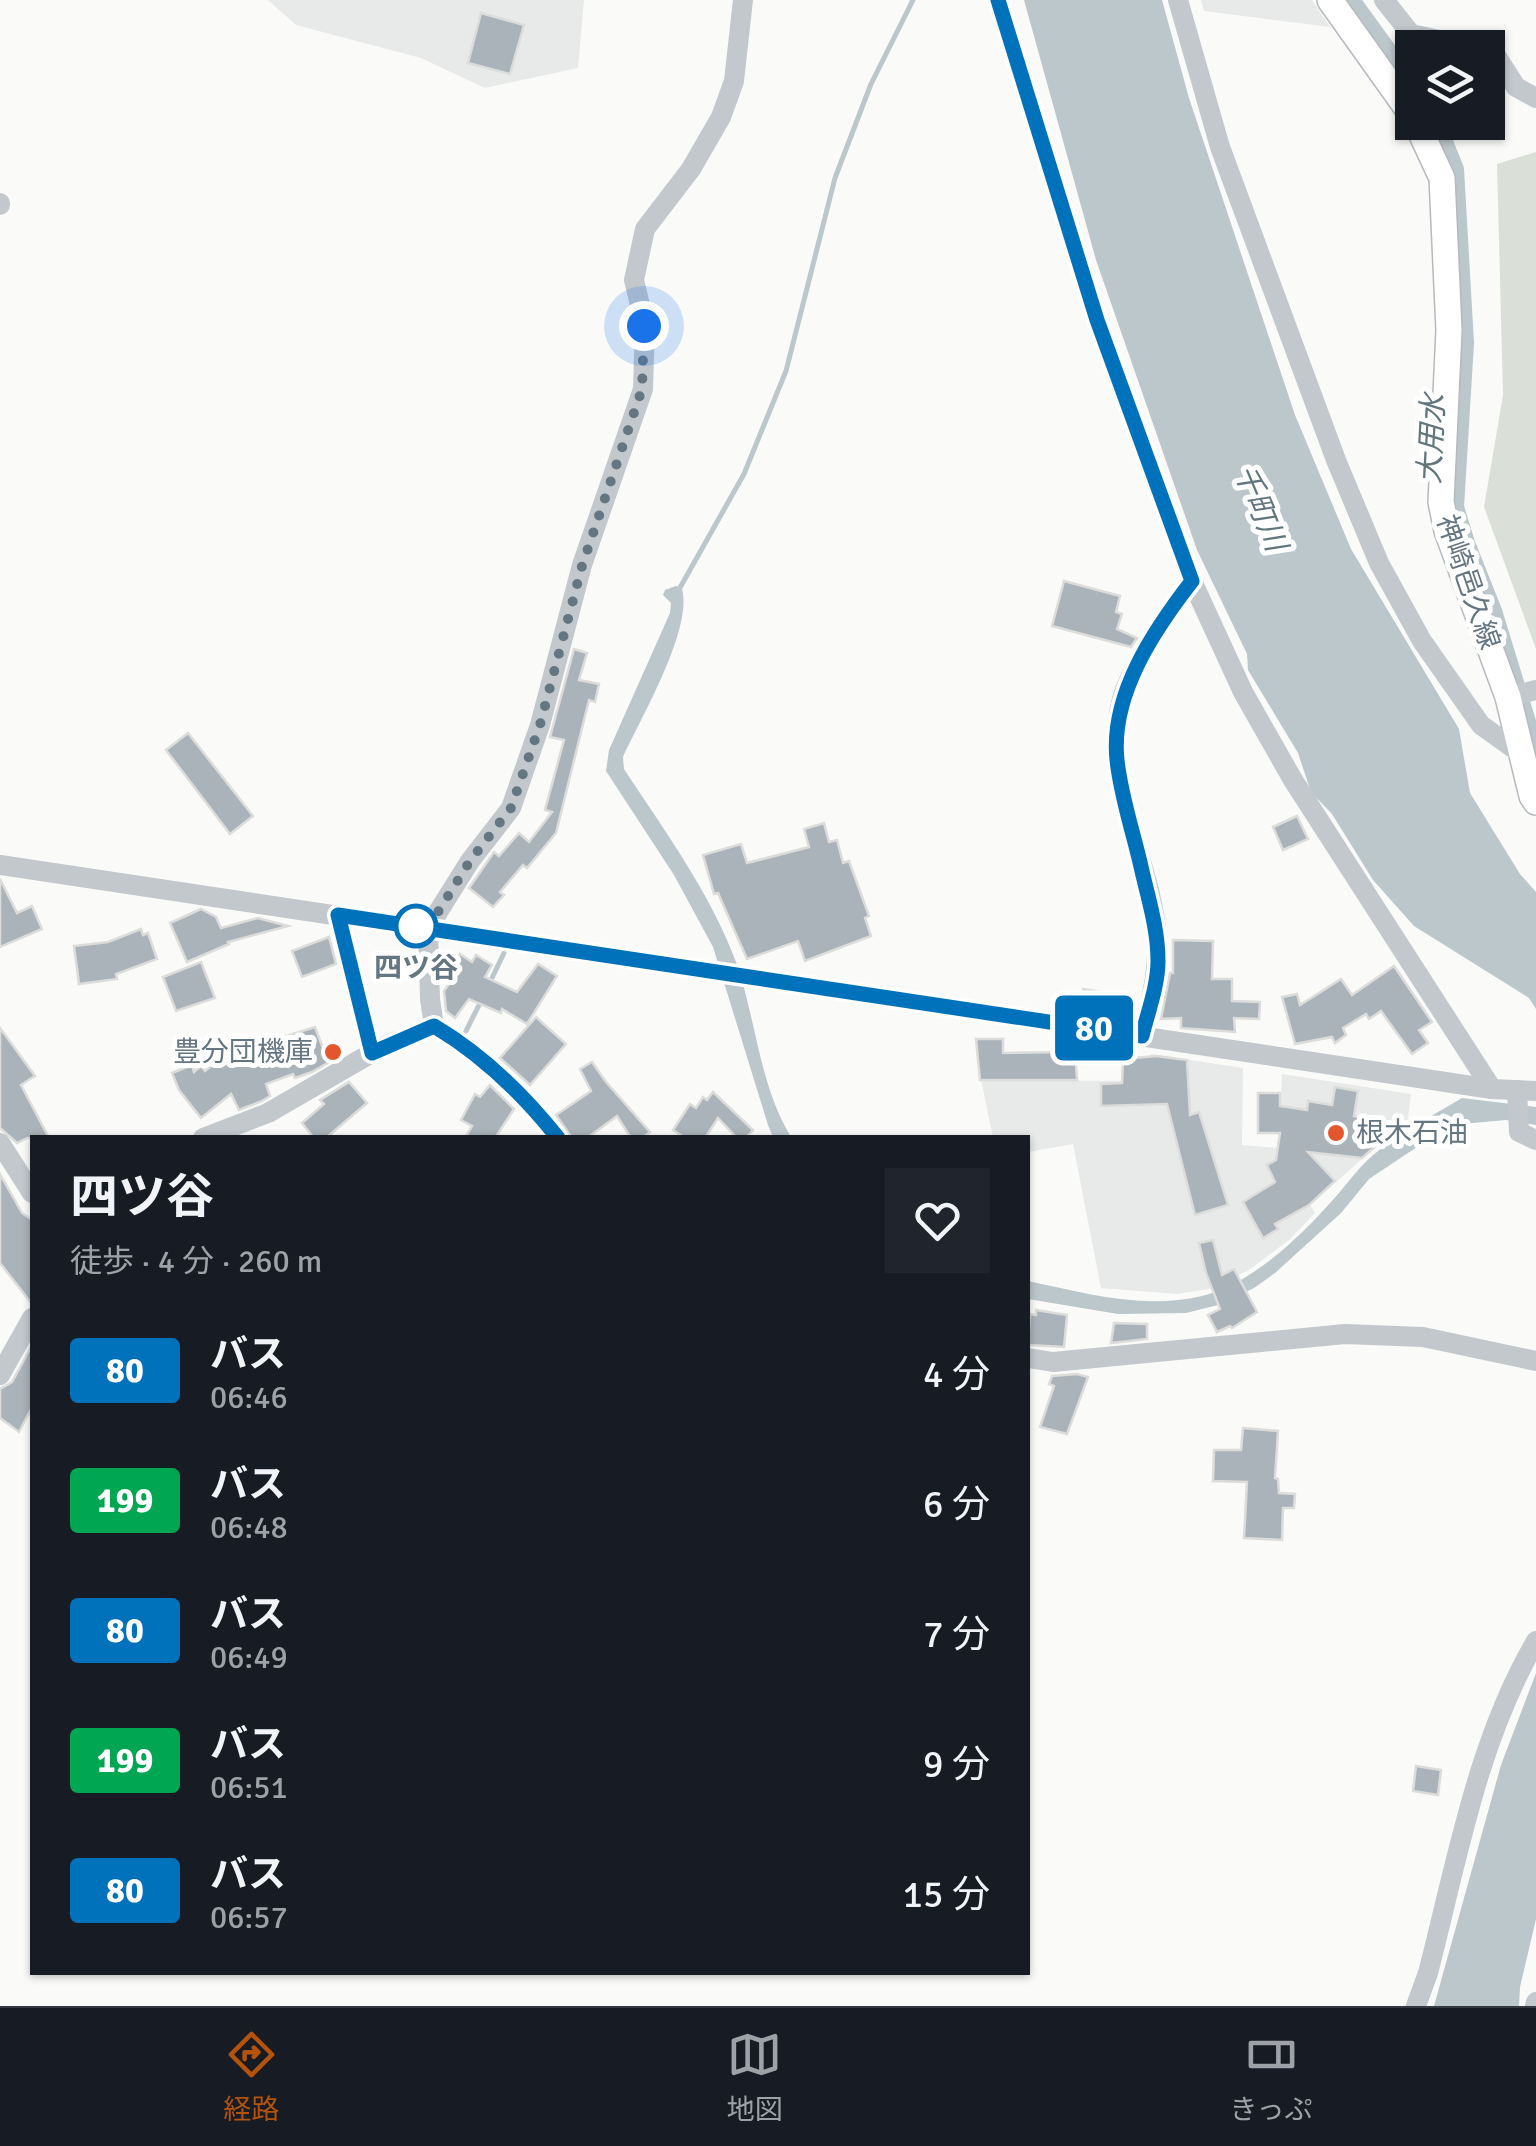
<!DOCTYPE html>
<html lang="ja">
<meta charset="utf-8">
<style>
:root{--surface:#171b24;--page:#20242c;--text:#f1f3f6;--muted:#9ea1a6;--line:#363941;--accent:#b45309}
body{margin:0;font-family:Signika,"Noto Sans JP",sans-serif;background:var(--page);color:var(--text);height:100vh;display:flex;flex-direction:column;font-size:38px;white-space:nowrap}
*{box-sizing:border-box;margin:0}
p{font-size:32px;color:var(--muted)}
.icon{flex:none;width:55px;height:55px;fill:none;stroke:currentColor;stroke-width:2;stroke-linecap:round;stroke-linejoin:round}
.map{position:relative;flex:1;overflow:hidden}
.sheet{position:absolute;left:30px;top:1135px;width:1000px;height:840px;display:flex;flex-direction:column;background:var(--surface);border-radius:0px;box-shadow:0 2px 8px #0004}
.sheet>*{flex:none}
.badge{padding:0 20px;border-radius:8px;font-size:35px;line-height:65px}
.controls{position:absolute;left:1395px;top:30px;display:grid;gap:20px}
.controls a{display:grid;place-items:center;width:110px;height:110px;border-radius:0px;background:var(--surface);box-shadow:0 2px 8px #0004;font-size:50px}
.you{position:absolute;width:50px;height:50px;margin:-25px;border:8px solid #fff;border-radius:50%;background:#1a73e8;box-shadow:0 0 0 15px #1a73e833}
.map>.badge{position:absolute;translate:-50% -50%;box-shadow:0 0 0 5px #fff}
.round{display:grid;place-items:center;flex:none;width:105px;height:105px;border-radius:0px;background:var(--page)}
.summary{display:flex;align-items:center;justify-content:space-between;height:170px;padding:0 40px}
h1{font-size:48px;font-weight:700;line-height:75px}
ul{padding:0;list-style:none}
li{display:flex;align-items:center;gap:30px;height:130px;padding:0 40px}
li div{flex:1}
li b{display:block;font-size:38px}
li em{font-style:normal}
li .badge{min-width:110px;font-weight:700;text-align:center}
.menu{display:flex;justify-content:space-around;align-items:center;height:140px;border-top:2px solid var(--line);background:var(--surface);font-size:28px;color:var(--muted)}
.menu a{display:grid;justify-items:center;gap:5px}
.menu .on{color:var(--accent)}
.map>svg:first-child{display:block}
.built{fill:#e8e9e9}
.green{fill:#dadfd7}
.water{fill:#bbc7cb}
.lines{fill:none;stroke-linecap:round;stroke-linejoin:round}
.stream{stroke:#bbc7cb;stroke-width:5}
.canal{stroke:#bbc7cb;stroke-width:18}
.building{fill:#aab3b9;stroke:#dcdcda;stroke-width:2.5}
.major-casing{stroke:#b5babe;stroke-width:28}
.minor{stroke:#c3c8cc;stroke-width:20}
.major{stroke:#fff;stroke-width:25}
.line-casing{stroke:#fff;stroke-width:22}
.line{stroke:#0072bc;stroke-width:15}
.walk{stroke:#657683;stroke-width:10;stroke-dasharray:0 18}
.stop-dot{fill:#fff;stroke:#0072bc;stroke-width:5}
.poi-dot{fill:#e4572e;stroke:#fff;stroke-width:4}
.labels{text-anchor:middle;dominant-baseline:central;stroke-width:10;stroke-linejoin:round;paint-order:stroke}
.street-label{font-size:28px;fill:#657683;stroke:#fff}
.stop-label{font-size:28px;font-weight:bold;fill:#657683;stroke:#fff}
.poi-label{font-size:28px;fill:#657683;stroke:#fff;text-anchor:end}
.water-label{font-size:30px;font-style:italic;fill:#60757c;stroke:#fff}
</style>
<div class="map">
<svg width="1536" height="2006" viewBox="0 0 1536 2006">
<rect width="100%" height="100%" fill="#fafaf8"/>
<g class="built">
<polygon points="268,0 584,0 578,68 485,88 421,58 296,25"/>
<polygon points="1201,0 1312,0 1330,27 1204,11"/>
<polygon points="1151,1054 1243,1068 1242,1145 1279,1148 1282,1074 1411,1094 1408,1119 1313,1202 1283,1159 1315,1213 1289,1240 1249,1270 1209,1289 1177,1294 1101,1288 1073,1144 1028,1152 1028,1138 993,1137 981,1080 1153,1081"/>
</g>
<polygon class="green" points="1536,152 1536,649 1484,507 1503,395 1497,164"/>
<g class="water">
<polygon points="1024,0 1162,0 1189,98 1295,415 1351,549 1459,729 1470,793 1520,874 1536,892 1536,1009 1529,998 1414,926 1373,880 1332,814 1311,792 1298,753 1248,670 1247,654 1197,550 1096,260"/>
<path d="M676 586 682 589C693 629 641 718 623 757L624 769C664 830 710 892 736 962 756 1018 759 1085 791 1137H773L768 1125 713 947 674 875 606 771 609 750 670 613 671 603 663 595 665 590Z"/>
<path d="M1462 1098 1536 1107V1125L1506 1120 1450 1125 1369 1179 1341 1213 1275 1273 1254 1288 1218 1305 1186 1313 1118 1314 1028 1299V1281C1085 1293 1143 1310 1202 1296 1251 1284 1298 1239 1331 1202 1345 1187 1356 1170 1372 1156 1398 1133 1432 1116 1462 1098Z"/>
<polygon points="1536,1673 1536,1919 1520,1987 1519,2006 1434,2006 1501,1765"/>
</g>
<g class="lines">
<g class="stream">
<polyline points="677,593 744,474 786,371 835,178 871,84 913,0"/>
<polyline points="490,982 504,953"/>
<polyline points="466,1031 481,1001"/>
</g>
<g class="canal">
<polyline points="1351,0 1412,84"/>
<polyline points="1436,122 1455,169 1465,343 1455,507 1466,543 1493,611 1536,751"/>
</g>
</g>
<g class="building">
<polygon points="481,13 524,25 510,74 468,63"/>
<polygon points="1064,581 1120,596 1116,612 1122,614 1117,629 1137,638 1131,647 1052,626"/>
<polygon points="574,649 587,653 579,680 599,684 595,702 589,700 556,833 527,868 523,865 500,892 504,895 493,907 469,888 494,852 499,856 519,833 529,842 552,812 545,810 564,740 550,737"/>
<polygon points="188,733 253,816 230,834 166,750"/>
<polygon points="1297,816 1308,839 1283,850 1273,827"/>
<polygon points="824,823 829,842 837,840 843,863 849,861 869,916 865,918 871,936 805,961 798,941 747,959 718,893 714,894 703,855 741,844 747,863 809,847 804,829"/>
<polygon points="0,879 17,913 32,906 42,929 0,947"/>
<polygon points="201,909 216,917 221,928 258,918 288,926 228,942 229,944 187,962 170,923"/>
<polygon points="141,929 143,935 148,933 157,959 116,974 117,979 79,984 74,946 108,942"/>
<polygon points="329,937 336,964 302,977 292,951"/>
<polygon points="1173,940 1213,941 1212,979 1232,979 1232,1001 1260,1002 1259,1019 1234,1018 1235,1032 1181,1028 1181,1018 1161,1019 1170,973 1173,973"/>
<polygon points="460,954 472,962 476,955 492,965 485,977 517,992 538,964 557,976 527,1024 502,1009 501,1013 469,999 455,1018 446,1011 444,991 458,971 452,967"/>
<polygon points="201,962 215,998 176,1011 163,977"/>
<polygon points="1394,966 1432,1022 1419,1030 1428,1043 1412,1054 1381,1011 1369,1019 1366,1014 1343,1028 1346,1035 1335,1043 1332,1037 1295,1044 1282,997 1297,994 1300,1005 1341,979 1352,995"/>
<polygon points="1083,989 1115,994 1112,1012 1080,1007"/>
<polygon points="536,1017 566,1044 530,1085 500,1058"/>
<polygon points="315,1027 322,1046 335,1041 341,1055 312,1072 295,1078 293,1074 266,1084 270,1096 262,1101 239,1110 231,1094 201,1118 179,1090 172,1073 192,1065 194,1072 201,1066 205,1071 225,1055"/>
<polygon points="0,1028 35,1076 21,1085 49,1138 27,1138 17,1143 0,1128"/>
<polygon points="976,1039 1003,1039 1003,1053 1075,1052 1077,1080 980,1080"/>
<polygon points="1156,1056 1187,1060 1190,1115 1199,1112 1228,1205 1195,1215 1167,1104 1101,1106 1101,1084 1122,1083 1123,1059"/>
<polygon points="592,1062 606,1082 650,1132 642,1138 631,1138 617,1116 587,1138 572,1138 556,1115 591,1091 580,1069"/>
<polygon points="349,1082 367,1103 326,1138 314,1138 302,1123 324,1104 320,1100"/>
<polygon points="490,1085 514,1109 495,1138 465,1138 472,1126 461,1120 475,1094 480,1097"/>
<polygon points="1335,1087 1358,1091 1354,1116 1398,1127 1362,1158 1308,1152 1335,1181 1309,1205 1275,1224 1278,1229 1263,1238 1243,1202 1275,1182 1267,1165 1276,1160 1280,1133 1258,1133 1258,1093 1280,1093 1280,1106 1307,1110 1308,1101 1332,1105"/>
<polygon points="713,1092 753,1130 746,1138 737,1138 718,1118 705,1138 685,1138 673,1130 690,1104 696,1108 703,1097 707,1100"/>
<polygon points="0,1174 22,1213 32,1220 32,1304 0,1263"/>
<polygon points="1213,1240 1222,1275 1234,1269 1257,1312 1232,1328 1230,1326 1217,1332 1208,1315 1220,1309 1206,1273 1199,1243"/>
<polygon points="1036,1310 1067,1315 1064,1347 1028,1345 1030,1314 1036,1315"/>
<polygon points="1114,1323 1147,1324 1147,1339 1111,1343"/>
<polygon points="32,1345 32,1407 19,1432 0,1418 0,1389 12,1382"/>
<polygon points="1077,1374 1088,1377 1067,1434 1040,1427 1054,1386 1049,1384 1052,1376"/>
<polygon points="1243,1428 1278,1431 1275,1478 1278,1479 1279,1493 1295,1494 1294,1508 1283,1508 1282,1540 1244,1538 1247,1482 1213,1481 1214,1450 1241,1450"/>
<polygon points="1416,1766 1441,1770 1438,1795 1413,1791"/>
</g>
<g class="lines">
<defs>
<g id="major">
<polyline points="1330,0 1412,115"/>
<polyline points="1416,122 1442,178 1449,330 1441,502 1447,531 1508,697 1532,796 1536,802"/>
</g>
</defs>
<use href="#major" class="major-casing"/>
<g class="minor">
<polyline points="998,0 1097,320 1192,581 1243,692 1293,780 1492,1089"/>
<polyline points="1178,0 1220,147 1336,460 1379,563 1422,641 1481,725 1523,755"/>
<polyline points="1384,0 1411,34 1477,48"/>
<polyline points="1488,50 1493,51 1516,87 1536,98"/>
<polyline points="0,203 0,205"/>
<polyline points="1508,697 1536,690"/>
<polyline points="0,865 1492,1089 1536,1091"/>
<polyline points="338,915 373,1053"/>
<path d="M1143 1036C1150 1003 1159 972 1157 938 1151 858 1100 782 1122 699 1130 668 1171 608 1192 581"/>
<polyline points="1517,1090 1519,1132 1536,1140"/>
<polyline points="203,1138 268,1113 382,1047 434,1026"/>
<path d="M558 1138C522 1094 483 1055 434 1026L430 999 428 928 470 861 511 808 540 725 582 565 643 389 645 326 634 280 645 229 691 169 721 117 734 81 743 0"/>
<polyline points="0,1143 32,1193"/>
<polyline points="1028,1358 1053,1362 1345,1334 1423,1337 1536,1361"/>
<polyline points="0,1375 32,1318"/>
<path d="M1416 2006 1428 1973C1457 1861 1477 1742 1536 1641"/>
<polyline points="1535,2006 1536,2002"/>
</g>
<use href="#major" class="major"/>
</g>
<g class="lines">
<defs>
<path id="line" d="M558 1138C523 1094 483 1055 434 1026L372 1053 338 915 1142 1036C1148 1012 1158 985 1158 961 1158 930 1149 901 1142 871 1134 834 1121 798 1117 760 1110 695 1154 630 1192 581L1097 320 998 0"/>
</defs>
<use href="#line" class="line-casing"/>
<use href="#line" class="line"/>
<polyline class="walk" points="416,926 405,925 428,928 470,861 511,808 540,725 582,566 642,389 644,326"/>
</g>
<circle class="stop-dot" cx="416" cy="926" r="20"/>
<g class="poi-dot">
<circle cx="333" cy="1052" r="10"/>
<circle cx="1336" cy="1133" r="10"/>
</g>
<g class="labels">
<g class="street-label">
<text transform="translate(1468 582) rotate(71)">神崎邑久線</text>
</g>
<g class="stop-label">
<text x="416" y="968">四ツ谷</text>
</g>
<g class="poi-label">
<text x="313" y="1052">豊分団機庫</text>
<text x="1356" y="1133" text-anchor="start">根木石油</text>
</g>
<g class="water-label">
<text transform="translate(1432 439) rotate(-87)">大用水</text>
<text transform="translate(1260 508) rotate(67)">千町川</text>
</g>
</g>
</svg>
<div class="controls">
<a><svg class="icon" aria-label="layers" viewBox="0 0 24 24"><path d="M12 4l9 5-9 5-9-5zM3 14l9 5 9-5"/></svg></a>
</div>
<div class="you" style="left:644px;top:326px"></div>
<b class="badge" style="left:1094px;top:1028px;background:#0072bc;color:#fff">80</b>
<section class="sheet">
<div class="summary"><div><h1>四ツ谷</h1><p>徒歩 · 4 分 · 260 m</p></div><a class="round"><svg class="icon" aria-label="heart" viewBox="0 0 24 24"><path d="M12 20l-8-8c-3-5 5-10 8-4 3-6 11-1 8 4z"/></svg></a></div>
<ul>
<li><span class="badge" style="background:#0072bc;color:#fff">80</span><div><b>バス</b><p>06:46</p></div><em>4 分</em></li>
<li><span class="badge" style="background:#00a651;color:#fff">199</span><div><b>バス</b><p>06:48</p></div><em>6 分</em></li>
<li><span class="badge" style="background:#0072bc;color:#fff">80</span><div><b>バス</b><p>06:49</p></div><em>7 分</em></li>
<li><span class="badge" style="background:#00a651;color:#fff">199</span><div><b>バス</b><p>06:51</p></div><em>9 分</em></li>
<li><span class="badge" style="background:#0072bc;color:#fff">80</span><div><b>バス</b><p>06:57</p></div><em>15 分</em></li>
</ul>
</section>
</div>
<nav class="menu">
<a class="on"><svg class="icon" aria-label="directions" viewBox="0 0 24 24"><path d="M12 3l9 9-9 9-9-9zM9 14v-3h6M13 9l2 2-2 2"/></svg>経路</a>
<a><svg class="icon" aria-label="map" viewBox="0 0 24 24"><path d="M3 6l6-2 6 2 6-2v14l-6 2-6-2-6 2zM9 4v14M15 6v14"/></svg>地図</a>
<a><svg class="icon" aria-label="tickets" viewBox="0 0 24 24"><path d="M3 7h18v10H3zM15 7v10"/></svg>きっぷ</a>
</nav>
